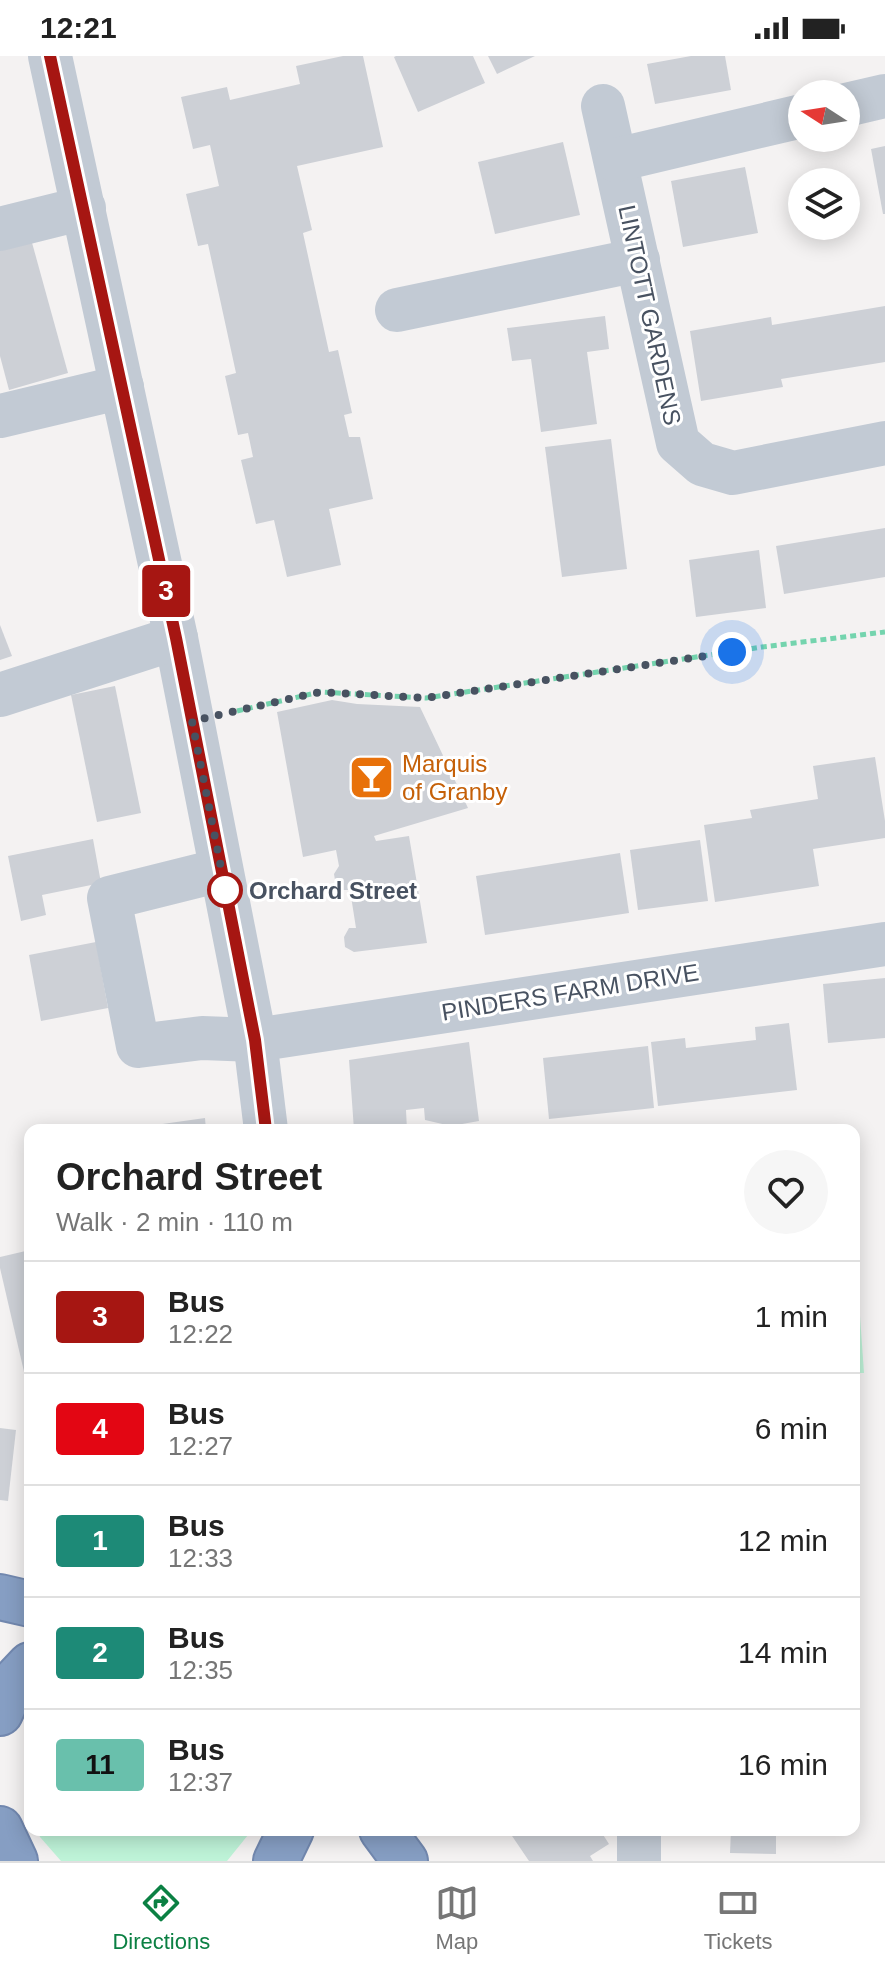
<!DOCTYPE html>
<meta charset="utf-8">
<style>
:root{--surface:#fff;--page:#f6f6f6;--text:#222;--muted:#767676;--line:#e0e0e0;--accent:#0b8043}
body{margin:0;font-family:Arial,sans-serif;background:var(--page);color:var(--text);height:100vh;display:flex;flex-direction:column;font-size:30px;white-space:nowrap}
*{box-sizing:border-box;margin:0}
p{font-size:26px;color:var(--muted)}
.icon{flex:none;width:44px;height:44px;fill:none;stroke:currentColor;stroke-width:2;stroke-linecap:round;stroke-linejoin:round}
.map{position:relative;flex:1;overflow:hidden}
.side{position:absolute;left:24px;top:1068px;width:836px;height:712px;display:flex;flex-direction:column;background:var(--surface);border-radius:16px;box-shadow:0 4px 20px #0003}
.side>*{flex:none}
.badge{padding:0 16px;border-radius:6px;font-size:28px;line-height:52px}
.needle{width:52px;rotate:282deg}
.fabs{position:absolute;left:788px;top:24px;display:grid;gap:16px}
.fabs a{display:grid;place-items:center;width:72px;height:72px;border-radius:50%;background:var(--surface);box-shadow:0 4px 20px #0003;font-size:40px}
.you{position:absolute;width:40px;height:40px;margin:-20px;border:6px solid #fff;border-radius:50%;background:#1a73e8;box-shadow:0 0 0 12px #1a73e833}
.map>.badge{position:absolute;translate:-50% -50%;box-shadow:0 0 0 4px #fff}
.round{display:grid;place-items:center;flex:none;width:84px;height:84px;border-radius:42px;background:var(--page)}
.overview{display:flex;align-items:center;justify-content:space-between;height:136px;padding:0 32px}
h1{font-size:38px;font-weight:700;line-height:60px}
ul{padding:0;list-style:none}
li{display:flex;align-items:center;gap:24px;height:112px;padding:0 32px;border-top:2px solid var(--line)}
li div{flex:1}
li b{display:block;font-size:30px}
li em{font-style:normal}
li .badge{min-width:88px;font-weight:700;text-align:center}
.status{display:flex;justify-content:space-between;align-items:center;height:56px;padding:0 40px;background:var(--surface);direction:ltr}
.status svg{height:22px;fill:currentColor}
.dock{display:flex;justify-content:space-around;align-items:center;height:112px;border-top:2px solid var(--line);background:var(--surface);font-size:22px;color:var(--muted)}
.dock a{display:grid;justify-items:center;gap:4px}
.dock .selected{color:var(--accent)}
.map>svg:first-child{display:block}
.green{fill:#bef3d8}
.building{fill:#cdd0d6}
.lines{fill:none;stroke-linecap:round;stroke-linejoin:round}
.highway-casing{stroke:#7288af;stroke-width:48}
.path{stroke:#74d4ae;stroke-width:5;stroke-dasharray:6 4;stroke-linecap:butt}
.minor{stroke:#c2cad4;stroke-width:44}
.highway{stroke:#869ec3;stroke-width:44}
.line-casing{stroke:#fff;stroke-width:18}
.line{stroke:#a61612;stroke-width:12}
.walk{stroke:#485261;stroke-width:8;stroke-dasharray:0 14.4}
.stop-dot{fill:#fff;stroke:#a61612;stroke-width:4}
.labels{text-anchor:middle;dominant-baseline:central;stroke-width:6;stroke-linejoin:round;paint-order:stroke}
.street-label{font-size:24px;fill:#485261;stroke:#fff}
.food-label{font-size:24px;fill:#c56008;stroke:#fff;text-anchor:start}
.stop-label{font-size:24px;font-weight:bold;fill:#485261;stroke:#fff;text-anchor:start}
</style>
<div class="status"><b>12:21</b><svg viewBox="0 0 49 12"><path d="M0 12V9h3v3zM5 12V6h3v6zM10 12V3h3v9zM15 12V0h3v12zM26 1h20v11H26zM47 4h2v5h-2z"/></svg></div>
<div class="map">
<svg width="885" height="1805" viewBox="0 0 885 1805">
<rect width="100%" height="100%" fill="#f4f2f2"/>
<g class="green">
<polygon points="854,1175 864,1317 854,1317"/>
<polygon points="37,1774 250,1774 248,1779 227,1805 61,1805 40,1781"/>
</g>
<g class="building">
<polygon points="343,0 363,0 383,91 297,110 312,174 303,177 329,296 338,294 352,357 344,359 349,381 360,381 373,443 329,453 341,509 287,521 274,464 256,468 241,404 253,401 248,377 238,379 225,320 236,317 208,188 198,190 186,138 219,130 210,89 193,93 181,41 227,31 230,44 300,28 296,10"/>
<polygon points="396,0 473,0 485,27 418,56 394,1"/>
<polygon points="488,0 535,0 497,18"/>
<polygon points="691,0 725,0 731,34 655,48 647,8"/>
<polygon points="563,86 580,159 495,178 478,106"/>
<polygon points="885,90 885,158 883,158 871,93"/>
<polygon points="745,111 758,177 683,191 671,125"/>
<polygon points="31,183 68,317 9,334 0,300 0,192"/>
<polygon points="885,250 885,306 781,323 783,331 701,345 690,275 771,261 772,269"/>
<polygon points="605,260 609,293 587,296 597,368 541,376 531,303 512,305 507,272"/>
<polygon points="611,383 627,513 562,521 545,391"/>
<polygon points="885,472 885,521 784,538 776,490"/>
<polygon points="759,494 766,552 696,561 689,504"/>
<polygon points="0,569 12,600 0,604"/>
<polygon points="115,630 141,757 97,766 71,639"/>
<polygon points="332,644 357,648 420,651 468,752 374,780 376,785 409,780 427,887 354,896 345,891 344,881 349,872 356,872 350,834 343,834 336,830 334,818 339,810 336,794 303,801 277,656"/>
<polygon points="875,701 885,765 885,782 813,793 819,830 715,846 704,769 752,762 750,754 818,743 813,710"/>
<polygon points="93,783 101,827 42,839 46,859 21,865 8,800"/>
<polygon points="700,784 708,845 638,854 630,794"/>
<polygon points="620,797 629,857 485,879 476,820"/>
<polygon points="96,886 108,952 41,965 29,899"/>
<polygon points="885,922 885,982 828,987 823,928"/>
<polygon points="789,967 797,1034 658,1050 651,986 685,982 686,992 756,984 755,971"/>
<polygon points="469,986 479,1065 451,1070 425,1064 424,1052 406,1054 407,1074 354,1074 349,1004"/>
<polygon points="648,990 654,1052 549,1063 543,1002"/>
<polygon points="205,1062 206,1074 134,1074 134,1072"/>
<polygon points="30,1194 30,1319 25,1320 0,1212 0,1201"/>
<polygon points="0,1372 16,1374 8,1445 0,1444"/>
<polygon points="508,1774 600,1774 609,1788 590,1800 593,1805 529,1805"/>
<polygon points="731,1774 776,1774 776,1798 730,1797"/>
</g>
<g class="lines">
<defs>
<g id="highway">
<polyline points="0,1541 30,1548"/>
<polyline points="0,1657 14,1626 30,1609"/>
<polyline points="0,1773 15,1805"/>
<polyline points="382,1774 405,1805"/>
<polyline points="276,1805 291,1774"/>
</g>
</defs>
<use href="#highway" class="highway-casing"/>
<polyline class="path" points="237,655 320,636 426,642 762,591 885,576"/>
<g class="minor">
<polyline points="50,0 176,582 255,984 266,1074"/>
<polyline points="846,49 885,40"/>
<polyline points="603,50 678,387 702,408 733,417 885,387"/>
<polyline points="616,104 802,60"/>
<polyline points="0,173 84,152"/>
<polyline points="397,254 638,204"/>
<polyline points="0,360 122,331"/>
<polyline points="0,639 176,582"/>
<polyline points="221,814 109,842 138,990 202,982 255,984 885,888"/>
<polyline points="639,1774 639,1805"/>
</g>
<use href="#highway" class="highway"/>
</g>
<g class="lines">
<defs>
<polyline id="line" points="50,0 176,582 255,984 266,1074"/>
</defs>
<use href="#line" class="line-casing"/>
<use href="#line" class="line"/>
<polyline class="walk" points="225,834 227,842 192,665 320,636 426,642 732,596"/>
</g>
<defs>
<symbol id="bar-square" viewBox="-11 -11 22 22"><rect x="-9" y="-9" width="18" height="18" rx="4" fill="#e8710a" stroke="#fff"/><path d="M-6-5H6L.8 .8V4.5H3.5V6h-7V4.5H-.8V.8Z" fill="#fff"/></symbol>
</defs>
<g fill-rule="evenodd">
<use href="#bar-square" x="346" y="696" width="51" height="51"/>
</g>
<circle class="stop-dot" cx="225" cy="834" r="16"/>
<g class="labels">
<g class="street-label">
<text transform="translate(650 259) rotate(78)">LINTOTT GARDENS</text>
<text transform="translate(570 936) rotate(-9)">PINDERS FARM DRIVE</text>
</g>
<g class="food-label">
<text x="402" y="707">Marquis<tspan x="402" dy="28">of Granby</tspan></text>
</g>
<g class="stop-label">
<text x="249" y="834">Orchard Street</text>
</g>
</g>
</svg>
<div class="fabs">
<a><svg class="needle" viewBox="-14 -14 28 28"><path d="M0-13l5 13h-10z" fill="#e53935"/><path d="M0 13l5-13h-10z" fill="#767676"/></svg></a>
<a><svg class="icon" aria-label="layers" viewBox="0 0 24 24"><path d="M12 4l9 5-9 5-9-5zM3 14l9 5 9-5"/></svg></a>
</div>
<div class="you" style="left:732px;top:596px"></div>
<b class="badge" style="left:166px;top:535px;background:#a61612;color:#fff">3</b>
<section class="side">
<div class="overview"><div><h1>Orchard Street</h1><p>Walk · 2 min · 110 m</p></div><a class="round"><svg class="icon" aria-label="heart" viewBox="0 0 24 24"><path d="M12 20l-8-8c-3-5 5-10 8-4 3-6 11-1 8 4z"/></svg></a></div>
<ul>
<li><span class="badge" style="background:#a61612;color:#fff">3</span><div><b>Bus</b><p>12:22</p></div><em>1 min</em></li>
<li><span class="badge" style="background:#e30613;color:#fff">4</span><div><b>Bus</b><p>12:27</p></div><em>6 min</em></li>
<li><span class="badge" style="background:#1d8a77;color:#fff">1</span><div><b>Bus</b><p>12:33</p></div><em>12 min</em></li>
<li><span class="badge" style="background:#1d8a77;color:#fff">2</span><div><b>Bus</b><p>12:35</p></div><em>14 min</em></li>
<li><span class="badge" style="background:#69c0ac;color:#111">11</span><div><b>Bus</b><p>12:37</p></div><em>16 min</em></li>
</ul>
</section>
</div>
<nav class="dock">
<a class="selected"><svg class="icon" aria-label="directions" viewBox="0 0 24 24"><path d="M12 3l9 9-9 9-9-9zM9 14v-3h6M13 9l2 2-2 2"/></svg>Directions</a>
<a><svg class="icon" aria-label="map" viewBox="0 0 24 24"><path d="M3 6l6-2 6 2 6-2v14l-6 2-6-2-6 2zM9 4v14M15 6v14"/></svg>Map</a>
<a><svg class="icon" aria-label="tickets" viewBox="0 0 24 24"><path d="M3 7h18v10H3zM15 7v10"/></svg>Tickets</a>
</nav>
